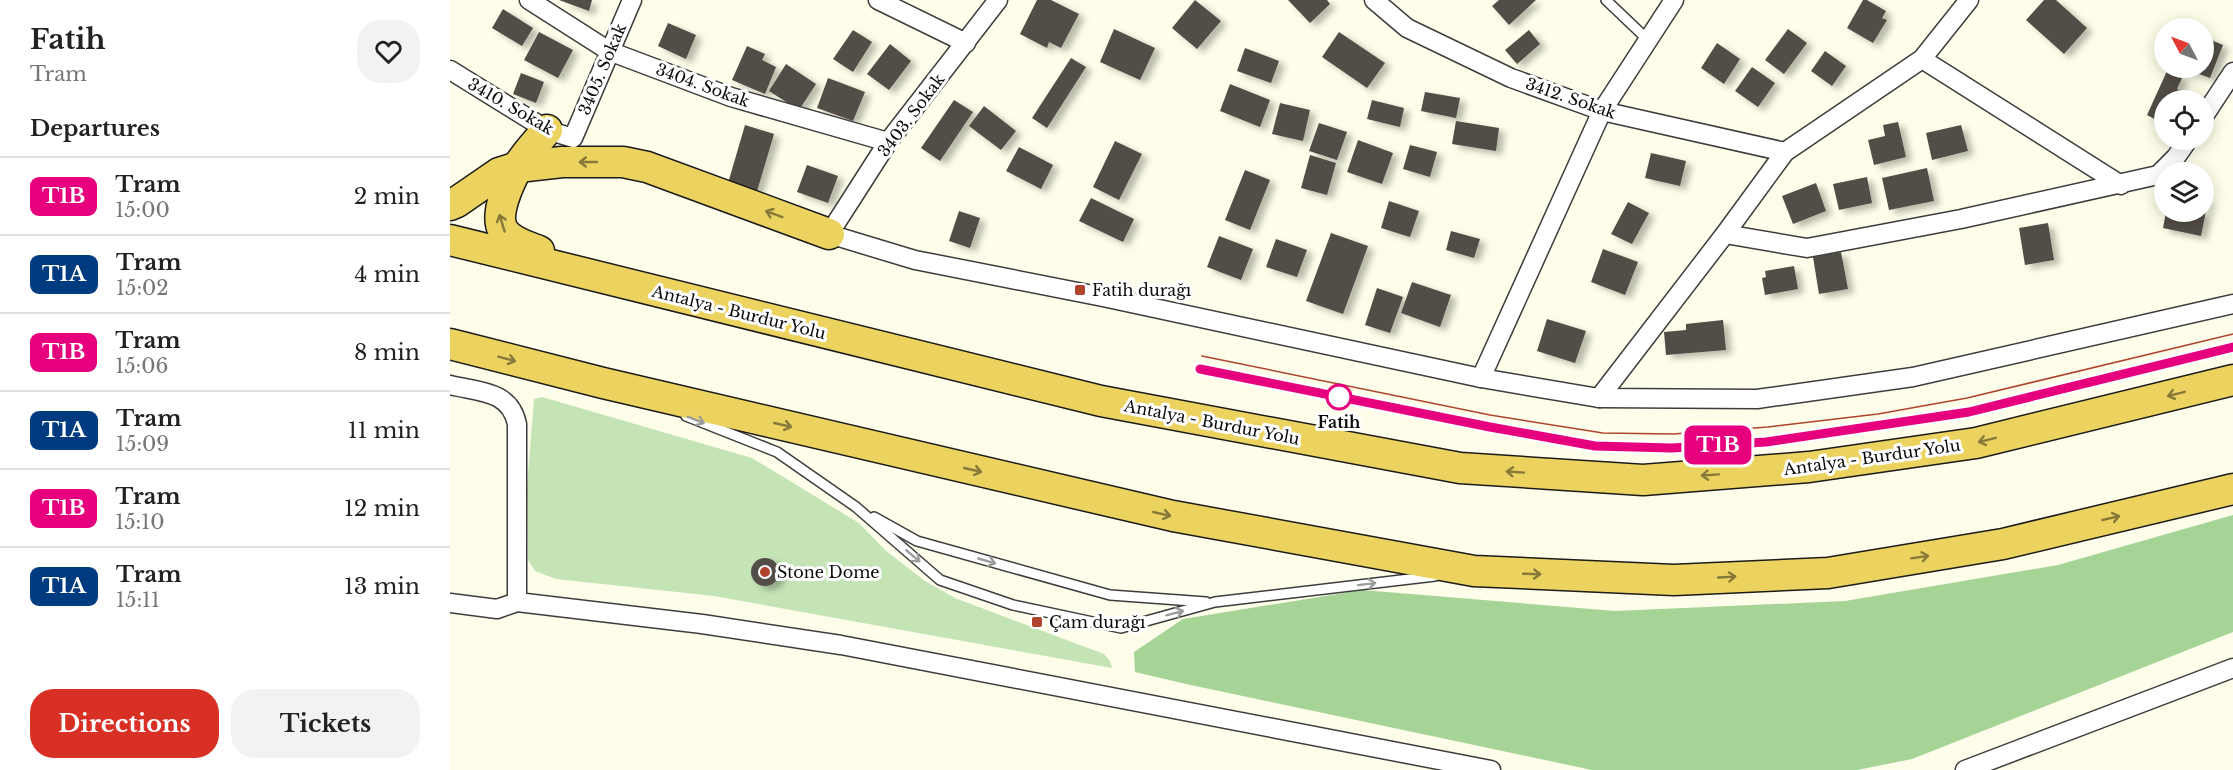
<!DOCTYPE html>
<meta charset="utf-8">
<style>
:root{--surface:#fff;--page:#f2f2f2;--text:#222;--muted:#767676;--line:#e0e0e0;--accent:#d93025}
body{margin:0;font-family:"Libre Baskerville",serif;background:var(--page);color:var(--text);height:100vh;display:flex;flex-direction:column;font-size:22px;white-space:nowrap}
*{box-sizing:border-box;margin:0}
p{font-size:20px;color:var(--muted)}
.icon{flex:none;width:33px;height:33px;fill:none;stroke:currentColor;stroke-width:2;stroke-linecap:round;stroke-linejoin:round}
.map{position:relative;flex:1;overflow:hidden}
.panel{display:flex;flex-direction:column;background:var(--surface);width:450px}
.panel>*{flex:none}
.badge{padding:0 12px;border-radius:9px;font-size:21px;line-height:39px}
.needle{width:39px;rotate:311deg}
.fabs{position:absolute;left:1704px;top:18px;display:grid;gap:12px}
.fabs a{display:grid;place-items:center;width:60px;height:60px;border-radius:50%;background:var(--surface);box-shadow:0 3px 15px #0003;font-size:30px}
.map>.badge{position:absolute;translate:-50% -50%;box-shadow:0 0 0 3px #fff}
h2{padding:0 30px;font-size:22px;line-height:54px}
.round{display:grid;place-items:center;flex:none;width:63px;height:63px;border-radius:24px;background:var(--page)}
.headline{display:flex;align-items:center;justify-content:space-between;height:102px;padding:0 30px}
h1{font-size:28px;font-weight:700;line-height:45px}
.button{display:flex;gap:12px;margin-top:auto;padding:12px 30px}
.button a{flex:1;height:69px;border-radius:24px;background:var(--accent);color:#fff;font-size:24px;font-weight:700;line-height:69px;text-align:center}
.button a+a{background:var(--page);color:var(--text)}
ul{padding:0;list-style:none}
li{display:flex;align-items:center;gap:18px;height:78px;padding:0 30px;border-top:2px solid var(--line)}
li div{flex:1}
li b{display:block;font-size:22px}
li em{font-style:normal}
li .badge{min-width:66px;font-weight:700;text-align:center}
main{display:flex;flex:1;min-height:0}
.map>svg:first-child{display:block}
.green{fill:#c4e4b6}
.forest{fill:#a5d496}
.building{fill:#524e47;filter:url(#shadow)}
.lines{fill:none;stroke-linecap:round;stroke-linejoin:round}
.service-casing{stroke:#3d3d3d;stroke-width:12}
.minor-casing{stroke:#3d3d3d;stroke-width:21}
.trunk-casing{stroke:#1b1b1b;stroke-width:33}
.service{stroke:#fff;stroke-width:9}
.minor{stroke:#fff;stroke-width:18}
.trunk{stroke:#ecd360;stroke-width:30}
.tram{stroke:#af432d;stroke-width:1.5}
.oneway{stroke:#867939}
.oneway2{stroke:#9d9d9d}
.line-casing{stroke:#fff;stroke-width:14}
.line{stroke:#e6007e;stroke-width:9}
.poi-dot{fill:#af432d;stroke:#fff;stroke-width:2}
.stop-dot{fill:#fff;stroke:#e6007e;stroke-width:3}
.labels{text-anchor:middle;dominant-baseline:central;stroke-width:6;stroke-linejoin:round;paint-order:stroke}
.street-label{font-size:16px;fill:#0a0a0a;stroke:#fff}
.poi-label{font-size:16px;fill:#0a0a0a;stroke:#fff;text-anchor:start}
.stop-label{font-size:16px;font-weight:bold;fill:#0a0a0a;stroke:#fff}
</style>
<main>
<section class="panel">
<div class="headline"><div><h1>Fatih</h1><p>Tram</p></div><a class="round"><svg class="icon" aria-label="heart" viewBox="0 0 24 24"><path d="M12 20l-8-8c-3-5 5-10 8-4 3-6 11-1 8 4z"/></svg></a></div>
<h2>Departures</h2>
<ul>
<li><span class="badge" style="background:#e6007e;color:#fff">T1B</span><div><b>Tram</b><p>15:00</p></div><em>2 min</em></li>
<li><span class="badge" style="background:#003b80;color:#fff">T1A</span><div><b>Tram</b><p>15:02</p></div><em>4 min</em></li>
<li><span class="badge" style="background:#e6007e;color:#fff">T1B</span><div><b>Tram</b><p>15:06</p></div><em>8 min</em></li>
<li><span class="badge" style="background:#003b80;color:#fff">T1A</span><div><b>Tram</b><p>15:09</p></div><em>11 min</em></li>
<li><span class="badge" style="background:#e6007e;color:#fff">T1B</span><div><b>Tram</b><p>15:10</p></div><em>12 min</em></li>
<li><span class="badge" style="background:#003b80;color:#fff">T1A</span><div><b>Tram</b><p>15:11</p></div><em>13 min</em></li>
</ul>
<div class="button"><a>Directions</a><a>Tickets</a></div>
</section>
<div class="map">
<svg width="1783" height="770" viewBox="0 0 1783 770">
<defs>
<filter id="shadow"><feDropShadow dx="6" dy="4" stdDeviation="3" flood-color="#0004"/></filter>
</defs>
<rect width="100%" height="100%" fill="#fdfde9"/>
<polygon class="green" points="92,397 302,458 409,523 435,550 475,581 505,598 654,654 660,661 662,668 264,596 106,579 85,571 78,560 77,487 84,399"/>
<polygon class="forest" points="1783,515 1783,632 1462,759 1407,770 1142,770 736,684 685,672 684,652 733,619 912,590 1165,611 1395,601 1608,565"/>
<g class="building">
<polygon points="109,0 142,0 139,11"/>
<polygon points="587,0 601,0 629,14 611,48 599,42 597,48 570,34"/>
<polygon points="745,0 771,21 747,49 722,28"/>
<polygon points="838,0 877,0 880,4 860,23"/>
<polygon points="1049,0 1086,0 1059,25 1042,6"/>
<polygon points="1413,0 1417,0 1436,11 1432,18 1437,20 1423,43 1397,28"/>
<polygon points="1594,0 1606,0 1637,28 1614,54 1576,20"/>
<polygon points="53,9 83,28 72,46 42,28"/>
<polygon points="218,23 246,35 236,59 208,46"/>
<polygon points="664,29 705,48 690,80 650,62"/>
<polygon points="1338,29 1357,43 1334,74 1315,60"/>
<polygon points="403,30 422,42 403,72 383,59"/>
<polygon points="1079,30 1090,44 1067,64 1055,50"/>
<polygon points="89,32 123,50 108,78 74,60"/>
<polygon points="889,32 935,63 917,88 872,57"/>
<polygon points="1754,37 1773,45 1760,78 1733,68 1754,68"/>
<polygon points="1267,43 1290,59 1274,84 1251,68"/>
<polygon points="440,44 461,61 439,90 417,74"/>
<polygon points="297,46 315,54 312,60 326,67 315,94 282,80"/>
<polygon points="795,48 829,61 821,83 787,71"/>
<polygon points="1375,51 1396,66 1382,86 1361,71"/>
<polygon points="621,58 636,67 597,128 582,118"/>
<polygon points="336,64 366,84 349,110 319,91"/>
<polygon points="1302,67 1325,83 1308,107 1285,91"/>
<polygon points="1717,71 1732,78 1727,89 1747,98 1746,100 1714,100 1714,124 1697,115"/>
<polygon points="71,73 94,82 86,103 63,94"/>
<polygon points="378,78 415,92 403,121 367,108"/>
<polygon points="780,84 820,100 810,127 770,111"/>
<polygon points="975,92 1010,98 1006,118 971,111"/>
<polygon points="504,100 523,112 490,161 471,148"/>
<polygon points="922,100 954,108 950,127 917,119"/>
<polygon points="830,103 860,110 853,141 822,134"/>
<polygon points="534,106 566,131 551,150 519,126"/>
<polygon points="1006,121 1049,128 1046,151 1002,144"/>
<polygon points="1448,122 1456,157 1424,165 1418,140 1435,136 1433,125"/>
<polygon points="869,123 897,132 887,160 859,151"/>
<polygon points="295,125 324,134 305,198 276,190"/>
<polygon points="1511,125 1518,151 1482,160 1476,133"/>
<polygon points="908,140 943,153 932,184 897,172"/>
<polygon points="665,141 692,154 669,200 643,187"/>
<polygon points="960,145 987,152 980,177 953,169"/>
<polygon points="569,147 603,165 591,189 556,171"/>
<polygon points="1201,153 1236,161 1230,186 1195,178"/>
<polygon points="860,155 886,163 877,195 851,188"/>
<polygon points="357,165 388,176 378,203 347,192"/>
<polygon points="1477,168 1484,201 1439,210 1432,178"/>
<polygon points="795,170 820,180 800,230 775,220"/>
<polygon points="1417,177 1422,203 1389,210 1383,184"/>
<polygon points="1366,183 1376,211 1343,224 1332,196"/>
<polygon points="641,198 684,219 673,242 629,221"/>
<polygon points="1754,200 1758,201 1751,236 1713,228 1716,212 1754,212"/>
<polygon points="939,201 969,211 960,237 931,228"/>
<polygon points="1178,202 1199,213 1182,244 1161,234"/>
<polygon points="509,211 530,218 520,248 499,241"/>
<polygon points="1598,223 1604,260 1575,265 1569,228"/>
<polygon points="1001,231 1030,239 1024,258 996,250"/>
<polygon points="881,233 918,246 893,314 856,301"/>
<polygon points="769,236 803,249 791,280 757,267"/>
<polygon points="826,239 857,250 847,277 816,267"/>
<polygon points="1153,249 1188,262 1175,295 1141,282"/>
<polygon points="1391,252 1398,289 1369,294 1363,257"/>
<polygon points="1344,266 1348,289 1315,295 1312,278 1316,277 1315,271"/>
<polygon points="962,282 1001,295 990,327 951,313"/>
<polygon points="927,288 953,297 940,333 915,325"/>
<polygon points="1097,319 1136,331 1125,363 1087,351"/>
<polygon points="1273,320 1276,350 1216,355 1214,332 1236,330 1236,324"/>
<circle cx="315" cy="572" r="14"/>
</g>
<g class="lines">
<defs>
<g id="service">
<polyline points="1156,0 1198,40"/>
<polyline points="236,416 327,452 406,507 490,580 563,605 671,628 765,602 985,576"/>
<polyline points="424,517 467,541 660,595 756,602"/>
</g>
<g id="minor">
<polyline points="79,0 159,51 281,97 438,142"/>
<polyline points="428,0 516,43"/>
<polyline points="548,0 438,142 379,234 465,260 653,297 1031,378 1149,398 1307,399 1463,377 1783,304"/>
<polyline points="924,0 957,28 1061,78 1152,111 1335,152"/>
<polyline points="1472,59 1671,185"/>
<polyline points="0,70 97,130 123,138 182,0"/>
<polyline points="1754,116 1783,72"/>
<polyline points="1275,234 1357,248 1511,219 1708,175 1726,157 1738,140"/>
<polyline points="1031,378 1152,111 1224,0"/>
<path d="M0 385C28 392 60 390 67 424V602"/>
<polyline points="1149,398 1275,234 1335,152 1472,59 1519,0"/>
<polyline points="0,603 47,609 67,602 252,624 391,645 1041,770"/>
<polyline points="1515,770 1783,668"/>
</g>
<g id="trunk">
<polyline points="0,205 7,202 49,173 68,167 112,162 173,162 197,167 379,234"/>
<polyline points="0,240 651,401 1010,468 1193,480 1359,467 1526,443 1783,380"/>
<path d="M89 251C77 246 60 242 53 230 44 214 59 183 67 168 75 154 87 142 97 130"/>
<polyline points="0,344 153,383 723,516 1024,571 1224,580 1378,573 1553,544 1783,489"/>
</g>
</defs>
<use href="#service" class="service-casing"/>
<use href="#minor" class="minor-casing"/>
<use href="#trunk" class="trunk-casing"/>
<use href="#service" class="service"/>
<use href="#minor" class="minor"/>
<use href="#trunk" class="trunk"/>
<g class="tram">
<polyline points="752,356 1040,415 1153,433 1223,434 1318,427 1428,414 1517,398 1783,334"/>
<polyline points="750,369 1040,427 1145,445 1222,448 1316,442 1519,412 1783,347"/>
</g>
</g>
<defs><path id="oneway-shaft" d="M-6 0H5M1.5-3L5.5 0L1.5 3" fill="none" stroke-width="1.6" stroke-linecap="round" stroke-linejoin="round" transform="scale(1.5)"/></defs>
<g class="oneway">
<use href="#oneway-shaft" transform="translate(138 162) rotate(180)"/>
<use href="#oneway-shaft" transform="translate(324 214) rotate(-160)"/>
<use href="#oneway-shaft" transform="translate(52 223) rotate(-107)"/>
<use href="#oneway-shaft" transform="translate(57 359) rotate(15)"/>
<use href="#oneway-shaft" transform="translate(1726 394) rotate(166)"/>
<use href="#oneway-shaft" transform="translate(333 425) rotate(13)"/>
<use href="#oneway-shaft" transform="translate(1537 440) rotate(166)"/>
<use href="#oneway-shaft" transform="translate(523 470) rotate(13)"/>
<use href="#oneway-shaft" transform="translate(1065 472) rotate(-176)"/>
<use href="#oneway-shaft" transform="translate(1260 475) rotate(176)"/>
<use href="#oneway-shaft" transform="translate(712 514) rotate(13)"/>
<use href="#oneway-shaft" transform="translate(1661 518) rotate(-13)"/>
<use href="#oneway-shaft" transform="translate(1470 557) rotate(-9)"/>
<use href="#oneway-shaft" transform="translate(1082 574) rotate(2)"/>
<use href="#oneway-shaft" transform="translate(1277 577) rotate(-3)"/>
</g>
<g class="oneway2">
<use href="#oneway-shaft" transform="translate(246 420) rotate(22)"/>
<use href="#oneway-shaft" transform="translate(463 556) rotate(41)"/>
<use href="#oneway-shaft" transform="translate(537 561) rotate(16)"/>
<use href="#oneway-shaft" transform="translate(917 584) rotate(-7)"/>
<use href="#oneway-shaft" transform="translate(725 613) rotate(-15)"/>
</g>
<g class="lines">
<defs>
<polyline id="line" points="750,369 1040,427 1145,446 1222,448 1316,442 1519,412 1783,347"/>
</defs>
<use href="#line" class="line-casing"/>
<use href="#line" class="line"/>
</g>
<g class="poi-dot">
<rect x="624" y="284" width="12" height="12" rx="3"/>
<circle cx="315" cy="572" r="6"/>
<rect x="581" y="616" width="12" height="12" rx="3"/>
</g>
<circle class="stop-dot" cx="889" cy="397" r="12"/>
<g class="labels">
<g class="street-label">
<text transform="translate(152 69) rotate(-67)">3405. Sokak</text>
<text transform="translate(253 85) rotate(20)">3404. Sokak</text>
<text transform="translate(1121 98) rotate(19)">3412. Sokak</text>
<text transform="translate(61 106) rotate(30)">3410. Sokak</text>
<text transform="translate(461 115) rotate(-53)">3403. Sokak</text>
<text transform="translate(289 312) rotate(14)">Antalya - Burdur Yolu</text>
<text transform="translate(762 422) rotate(11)">Antalya - Burdur Yolu</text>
<text transform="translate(1422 457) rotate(-8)">Antalya - Burdur Yolu</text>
</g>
<g class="poi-label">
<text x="642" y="290">Fatih durağı</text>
<text x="327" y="572">Stone Dome</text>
<text x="599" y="622">Çam durağı</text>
</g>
<g class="stop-label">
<text x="889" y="422">Fatih</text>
</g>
</g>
</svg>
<div class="fabs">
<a><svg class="needle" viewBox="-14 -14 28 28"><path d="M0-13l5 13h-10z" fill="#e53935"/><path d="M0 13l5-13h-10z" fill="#767676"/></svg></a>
<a><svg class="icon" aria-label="locate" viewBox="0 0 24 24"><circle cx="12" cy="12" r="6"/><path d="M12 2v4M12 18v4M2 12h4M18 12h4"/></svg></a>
<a><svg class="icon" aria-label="layers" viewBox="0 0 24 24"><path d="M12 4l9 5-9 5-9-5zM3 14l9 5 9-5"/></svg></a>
</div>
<b class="badge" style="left:1268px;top:445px;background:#e6007e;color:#fff">T1B</b>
</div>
</main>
